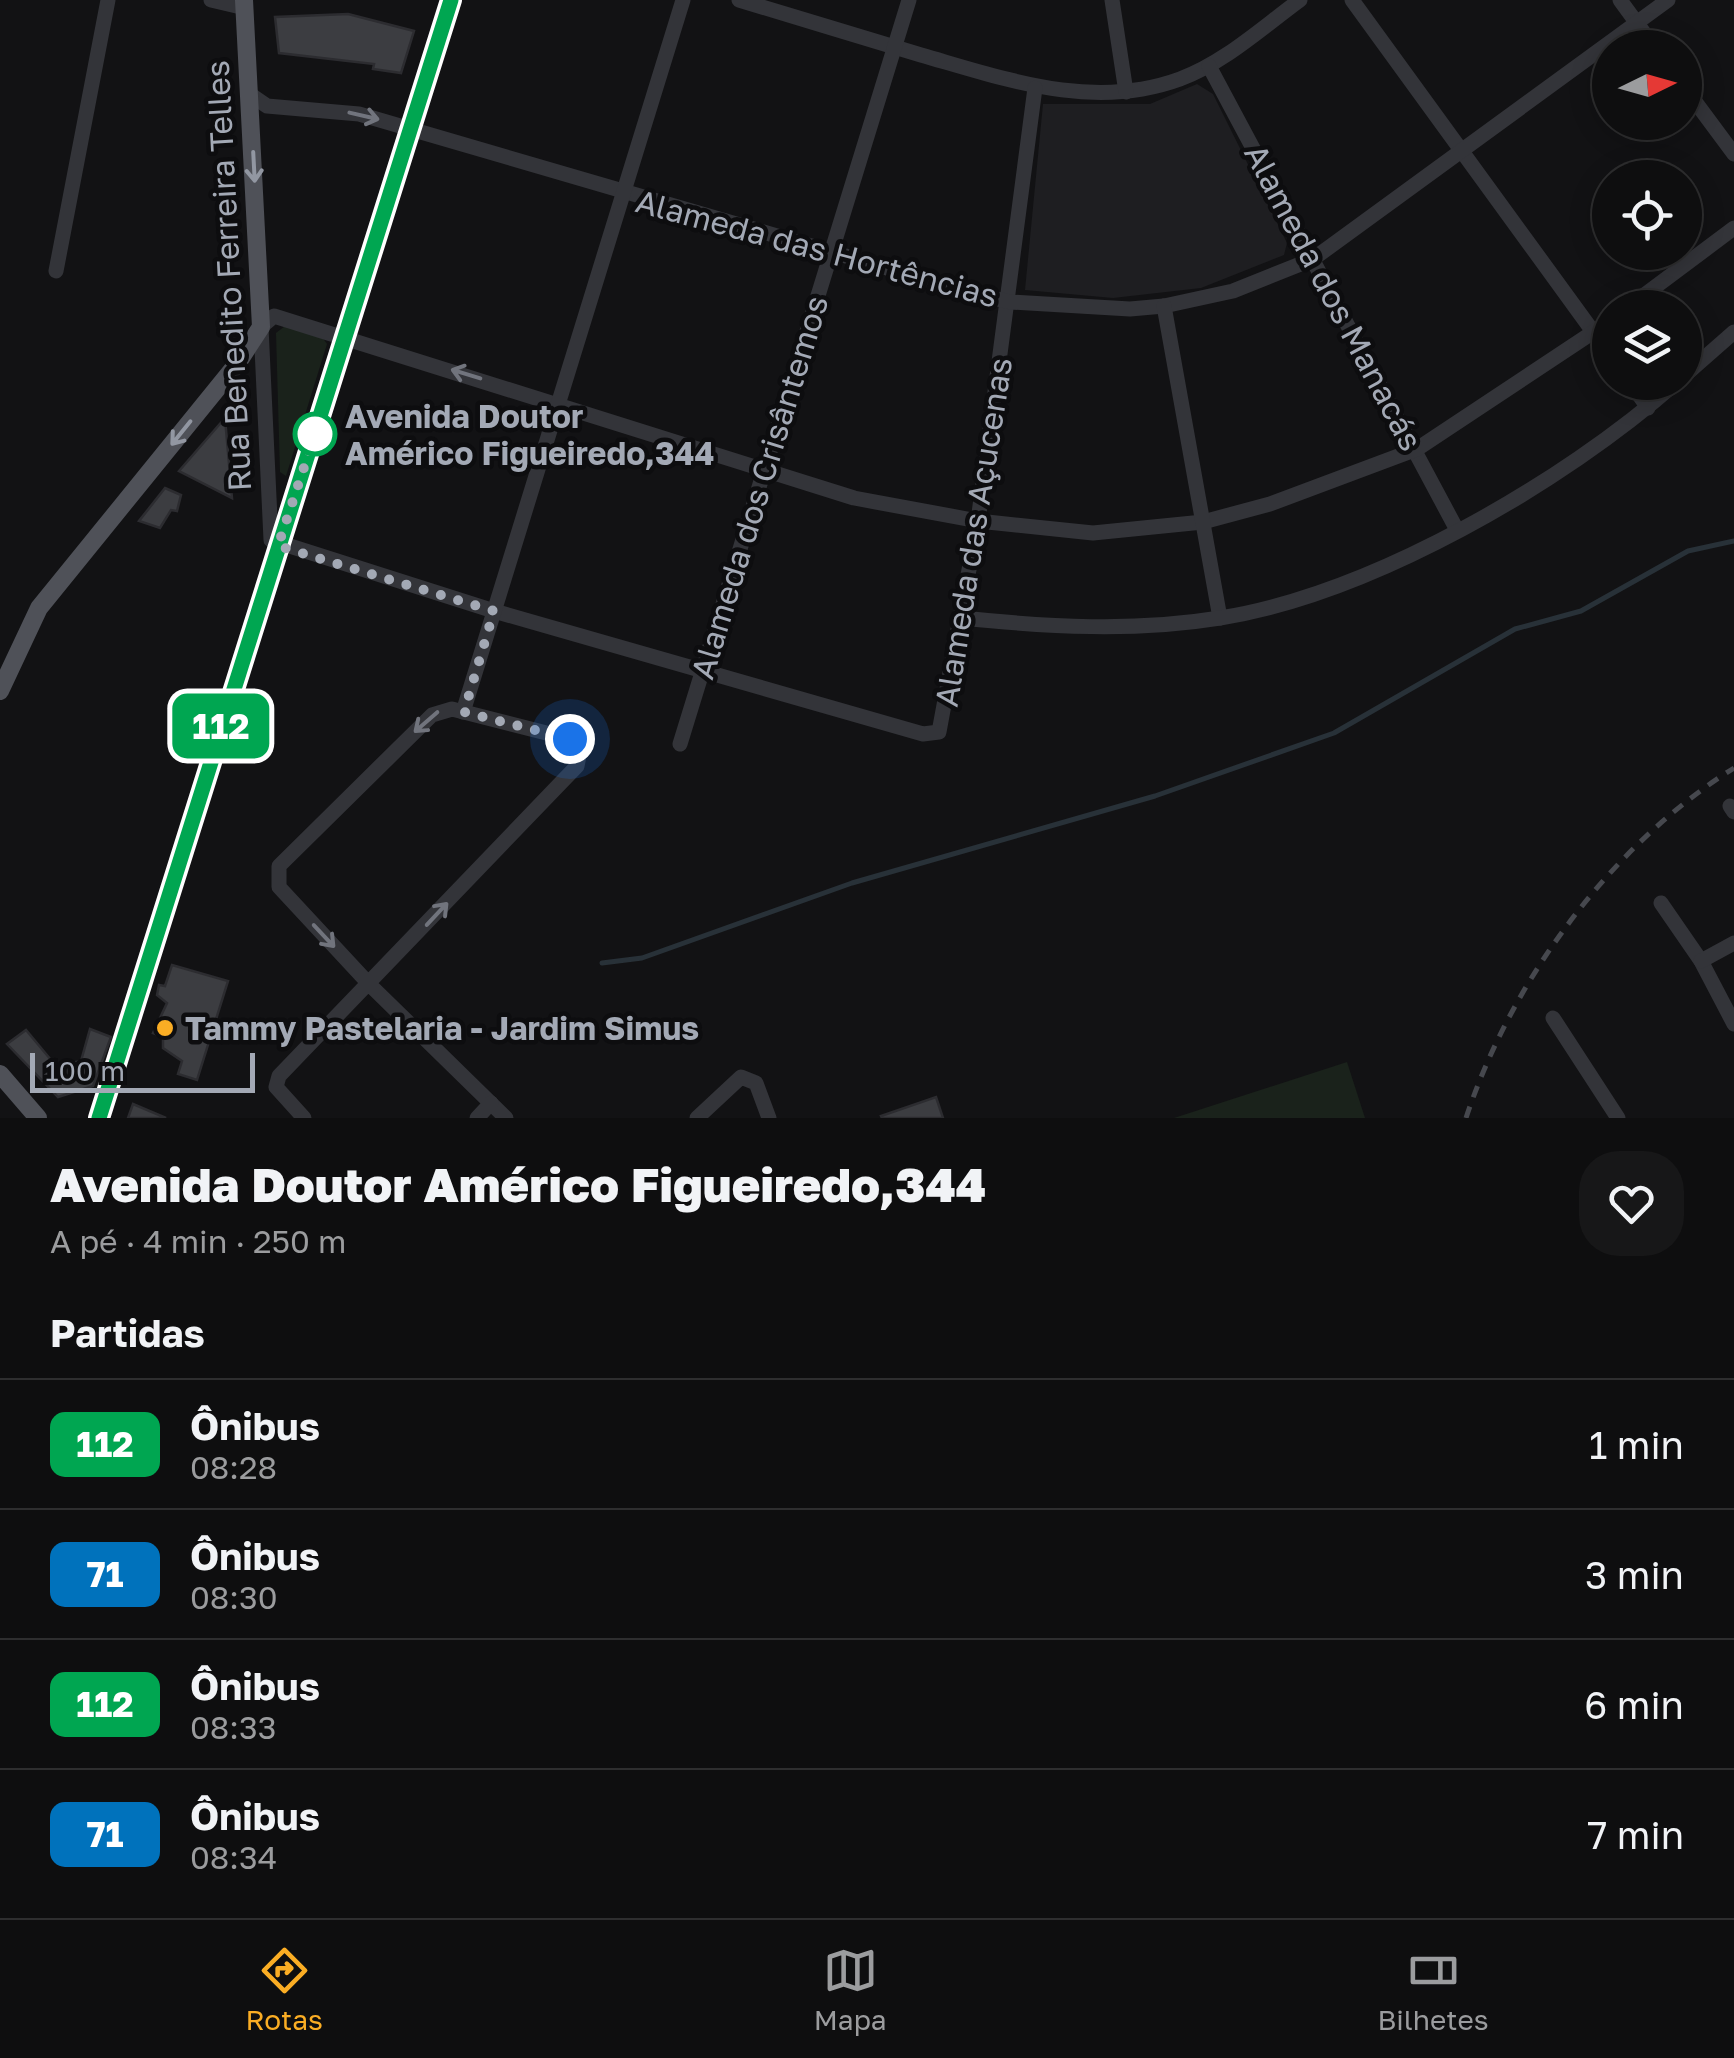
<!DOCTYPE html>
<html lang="pt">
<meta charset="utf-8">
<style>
:root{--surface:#0e0e0f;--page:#171718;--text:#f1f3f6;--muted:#9b9c9e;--line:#2e2e2f;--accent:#faad24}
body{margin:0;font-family:"Golos Text",sans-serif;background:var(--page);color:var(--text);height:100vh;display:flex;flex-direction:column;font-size:38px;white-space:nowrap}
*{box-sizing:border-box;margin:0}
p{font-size:32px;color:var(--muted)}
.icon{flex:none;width:55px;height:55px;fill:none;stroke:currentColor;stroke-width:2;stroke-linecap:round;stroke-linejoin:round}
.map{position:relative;height:1118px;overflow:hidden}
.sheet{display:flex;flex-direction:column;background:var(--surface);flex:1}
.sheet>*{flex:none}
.badge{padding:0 20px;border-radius:15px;font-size:35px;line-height:65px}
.needle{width:65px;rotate:85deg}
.controls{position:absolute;left:1592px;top:30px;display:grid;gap:20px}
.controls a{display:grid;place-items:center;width:110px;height:110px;border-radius:50%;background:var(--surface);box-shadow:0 5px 25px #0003,0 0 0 2px var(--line);font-size:50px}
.scale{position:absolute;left:30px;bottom:25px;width:225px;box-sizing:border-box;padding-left:10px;border:5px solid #a3a9b5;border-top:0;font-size:28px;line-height:35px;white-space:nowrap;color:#a3a9b5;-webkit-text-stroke:8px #0d0d0f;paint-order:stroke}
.you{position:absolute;width:50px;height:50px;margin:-25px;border:8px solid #fff;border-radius:50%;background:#1a73e8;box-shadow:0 0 0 15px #1a73e833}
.map>.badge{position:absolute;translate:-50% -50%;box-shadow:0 0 0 5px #fff}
h2{padding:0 50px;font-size:38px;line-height:90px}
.round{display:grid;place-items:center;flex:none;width:105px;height:105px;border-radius:40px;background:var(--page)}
.overview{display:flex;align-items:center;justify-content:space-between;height:170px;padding:0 50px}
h1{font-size:48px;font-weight:800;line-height:75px}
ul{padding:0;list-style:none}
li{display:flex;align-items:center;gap:30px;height:130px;padding:0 50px;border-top:2px solid var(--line)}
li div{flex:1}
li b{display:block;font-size:38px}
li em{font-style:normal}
li .badge{min-width:110px;font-weight:700;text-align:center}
.menu{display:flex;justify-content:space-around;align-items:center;height:140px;border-top:2px solid var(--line);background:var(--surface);font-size:28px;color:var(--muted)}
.menu a{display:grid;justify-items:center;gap:5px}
.menu .active{color:var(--accent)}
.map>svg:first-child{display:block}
.built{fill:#1e1e21}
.green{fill:#1a221b}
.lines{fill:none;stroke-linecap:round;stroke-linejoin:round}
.stream{stroke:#283138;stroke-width:5}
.building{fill:#3c3d41;stroke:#2c2c30;stroke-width:2.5}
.minor{stroke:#333439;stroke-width:15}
.major{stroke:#4f5158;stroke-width:18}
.rail{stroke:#46484e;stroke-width:5;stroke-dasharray:12 10;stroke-linecap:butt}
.oneway{stroke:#71747d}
.oneway2{stroke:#9297a2}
.line-casing{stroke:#fff;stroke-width:22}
.line{stroke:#00a651;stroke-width:15}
.walk{stroke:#a3a9b5;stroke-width:10;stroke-dasharray:0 18}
.stop-dot{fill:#fff;stroke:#00a651;stroke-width:5}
.poi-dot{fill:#faad24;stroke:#0d0d0f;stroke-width:4}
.labels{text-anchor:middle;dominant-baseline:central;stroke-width:9;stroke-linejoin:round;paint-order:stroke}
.street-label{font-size:32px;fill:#a3a9b5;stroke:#0d0d0f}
.stop-label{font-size:32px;font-weight:bold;fill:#a3a9b5;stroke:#0d0d0f;text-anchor:start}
.poi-label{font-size:32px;font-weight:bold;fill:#a3a9b5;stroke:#0d0d0f;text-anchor:start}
</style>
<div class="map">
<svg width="1734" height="1118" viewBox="0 0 1734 1118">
<rect width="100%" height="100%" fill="#121214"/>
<polygon class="built" points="1197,84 1213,94 1287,243 1284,255 1201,288 1113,298 1025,290 1043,104 1150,104"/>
<g class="green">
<polygon points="285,326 322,337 327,344 286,476 280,472 276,333"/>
<polygon points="1347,1062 1365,1118 1174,1118"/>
</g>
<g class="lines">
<polyline class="stream" points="602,963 642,958 852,883 1155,796 1334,733 1515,629 1581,611 1688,551 1734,541"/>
</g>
<g class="building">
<polygon points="348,14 414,31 401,73 373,69 374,64 279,53 275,17"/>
<polygon points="225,418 232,498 179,471"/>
<polygon points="165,488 181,495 177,511 171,510 160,528 139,521"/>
<polygon points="172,965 228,981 197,1080 178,1074 182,1061 163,1048 163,1037 153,1033 167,1003 157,995 159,985 165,986"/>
<polygon points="90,1029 111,1037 93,1086 58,1097 7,1044 26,1030 56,1066 81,1061"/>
<polygon points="936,1097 943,1118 882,1118 881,1116"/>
<polygon points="133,1104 166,1118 128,1118"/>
</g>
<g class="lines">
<g class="minor">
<polyline points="211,0 245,8"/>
<path d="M739 0C800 18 860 37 921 55 1005 79 1093 111 1180 79 1224 63 1263 27 1300 0"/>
<polyline points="1112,0 1126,92"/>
<polyline points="1352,0 1610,355"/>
<polyline points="1620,0 1655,48"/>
<polyline points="1209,66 1457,530"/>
<polyline points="1035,88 978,521 939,732 923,734 494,611 271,540 261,327 274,316 854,498 978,521 1093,533 1203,522 1270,504 1417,449 1610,321"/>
<polyline points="1685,88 1734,154"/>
<polyline points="251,95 267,106 359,114 976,294 1010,302 1130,309 1164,306 1233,291 1313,259 1668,0"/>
<polyline points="56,271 108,0"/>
<polyline points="1164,306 1220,618"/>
<polyline points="1627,308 1734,228"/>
<polyline points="1685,375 1734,332"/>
<polyline points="1630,382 1648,408"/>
<path d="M962 618C1048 627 1134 632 1220 618 1371 594 1563 483 1677 382"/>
<polyline points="463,712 683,0"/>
<polyline points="680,744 909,0"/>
<polyline points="1730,806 1734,812"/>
<polyline points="1661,903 1701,961 1734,1024"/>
<polyline points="1701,961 1734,943"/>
<polyline points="1553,1018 1618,1118"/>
<polyline points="304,1118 276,1087 279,1076 577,766 580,751 570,739 452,709 432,715 279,866 279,887 370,985 506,1118"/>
<polyline points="477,1118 491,1103"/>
<polyline points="697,1118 741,1077 756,1083 769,1118"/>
</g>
<g class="major">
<polyline points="0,691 39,608 237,364 261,327 244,0"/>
<polyline points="0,1074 38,1118"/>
<polyline points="99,1118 451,0"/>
</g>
<path class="rail" d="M1466 1118C1511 981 1611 845 1734 768"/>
</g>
<defs><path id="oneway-shaft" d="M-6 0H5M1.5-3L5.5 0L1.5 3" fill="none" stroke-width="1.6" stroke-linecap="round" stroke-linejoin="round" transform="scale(2.5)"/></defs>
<g class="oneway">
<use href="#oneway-shaft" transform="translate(364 116) rotate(13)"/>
<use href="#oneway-shaft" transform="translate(466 374) rotate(-163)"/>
<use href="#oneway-shaft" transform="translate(426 722) rotate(139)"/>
<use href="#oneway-shaft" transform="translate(437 914) rotate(-47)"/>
<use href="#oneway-shaft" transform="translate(324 936) rotate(47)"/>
</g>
<g class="oneway2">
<use href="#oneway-shaft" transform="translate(254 167) rotate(87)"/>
<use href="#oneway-shaft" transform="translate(181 433) rotate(129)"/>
</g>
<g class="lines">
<defs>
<polyline id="line" points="99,1118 451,0"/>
</defs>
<use href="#line" class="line-casing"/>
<use href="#line" class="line"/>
<polyline class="walk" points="315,434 278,546 494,611 464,712 570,739"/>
</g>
<circle class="stop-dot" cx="315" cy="434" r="20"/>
<circle class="poi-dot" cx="165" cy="1028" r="10"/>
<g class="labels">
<g class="street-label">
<text transform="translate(817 248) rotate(15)">Alameda das Hortências</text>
<text transform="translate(228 276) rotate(-93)">Rua Benedito Ferreira Telles</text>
<text transform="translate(1334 297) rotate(62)">Alameda dos Manacás</text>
<text transform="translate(759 487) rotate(-73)">Alameda dos Crisântemos</text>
<text transform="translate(973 532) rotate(-81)">Alameda das Açucenas</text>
</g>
<g class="stop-label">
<text x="345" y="416">Avenida Doutor<tspan x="345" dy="37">Américo Figueiredo,344</tspan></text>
</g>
<g class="poi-label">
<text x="185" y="1028">Tammy Pastelaria - Jardim Simus</text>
</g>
</g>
</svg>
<div class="controls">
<a><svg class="needle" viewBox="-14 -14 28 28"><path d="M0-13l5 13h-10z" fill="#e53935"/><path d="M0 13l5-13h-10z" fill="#9b9c9e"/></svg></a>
<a><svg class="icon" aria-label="locate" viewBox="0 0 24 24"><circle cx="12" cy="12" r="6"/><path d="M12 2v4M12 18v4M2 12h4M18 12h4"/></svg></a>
<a><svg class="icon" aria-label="layers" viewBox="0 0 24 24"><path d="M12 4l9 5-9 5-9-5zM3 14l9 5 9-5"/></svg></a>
</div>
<div class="scale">100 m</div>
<div class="you" style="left:570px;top:739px"></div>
<b class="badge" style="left:221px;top:726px;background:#00a651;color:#fff">112</b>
</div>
<section class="sheet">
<div class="overview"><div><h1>Avenida Doutor Américo Figueiredo,344</h1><p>A pé · 4 min · 250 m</p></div><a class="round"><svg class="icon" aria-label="heart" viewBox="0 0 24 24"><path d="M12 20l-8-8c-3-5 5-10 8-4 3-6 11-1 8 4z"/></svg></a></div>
<h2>Partidas</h2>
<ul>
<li><span class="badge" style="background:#00a651;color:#fff">112</span><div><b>Ônibus</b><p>08:28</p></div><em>1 min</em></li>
<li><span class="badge" style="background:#0072bc;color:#fff">71</span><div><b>Ônibus</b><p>08:30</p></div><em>3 min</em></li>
<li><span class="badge" style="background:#00a651;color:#fff">112</span><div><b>Ônibus</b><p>08:33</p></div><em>6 min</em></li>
<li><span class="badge" style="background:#0072bc;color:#fff">71</span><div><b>Ônibus</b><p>08:34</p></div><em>7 min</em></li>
</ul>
</section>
<nav class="menu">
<a class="active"><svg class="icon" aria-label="directions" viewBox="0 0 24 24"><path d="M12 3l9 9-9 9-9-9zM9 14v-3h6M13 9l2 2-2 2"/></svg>Rotas</a>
<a><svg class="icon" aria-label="map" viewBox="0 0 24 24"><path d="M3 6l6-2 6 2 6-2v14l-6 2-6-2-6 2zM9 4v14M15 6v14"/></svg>Mapa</a>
<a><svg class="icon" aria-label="tickets" viewBox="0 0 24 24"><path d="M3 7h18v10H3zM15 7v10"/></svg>Bilhetes</a>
</nav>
